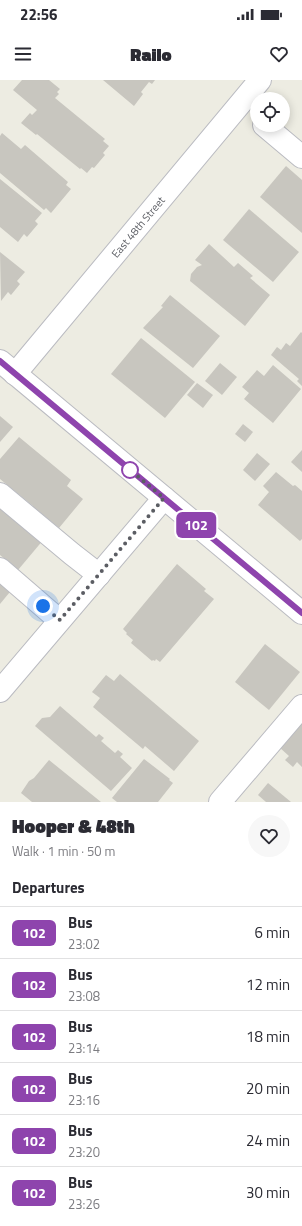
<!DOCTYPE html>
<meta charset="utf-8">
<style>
:root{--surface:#fff;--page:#f7f7f7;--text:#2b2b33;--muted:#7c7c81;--line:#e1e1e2}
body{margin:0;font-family:"Titillium Web",sans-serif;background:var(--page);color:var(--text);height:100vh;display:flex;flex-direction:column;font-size:15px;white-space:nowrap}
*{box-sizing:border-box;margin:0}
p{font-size:13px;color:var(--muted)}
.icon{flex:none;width:22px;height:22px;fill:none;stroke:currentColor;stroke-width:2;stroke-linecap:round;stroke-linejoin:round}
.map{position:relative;height:722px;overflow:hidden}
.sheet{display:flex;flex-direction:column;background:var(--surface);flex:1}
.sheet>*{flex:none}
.badge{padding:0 8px;border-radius:6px;font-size:14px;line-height:26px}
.buttons{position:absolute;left:250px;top:12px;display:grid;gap:8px}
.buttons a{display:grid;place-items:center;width:40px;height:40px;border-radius:50%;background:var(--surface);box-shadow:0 2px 10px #0003;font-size:20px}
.you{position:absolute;width:20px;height:20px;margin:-10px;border:3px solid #fff;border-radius:50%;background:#1a73e8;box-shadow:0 0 0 6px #1a73e833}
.map>.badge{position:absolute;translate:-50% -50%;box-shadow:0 0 0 2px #fff}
h2{padding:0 12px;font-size:15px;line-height:36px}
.round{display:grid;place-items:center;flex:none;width:42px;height:42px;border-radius:21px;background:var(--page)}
.head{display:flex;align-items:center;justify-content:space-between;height:68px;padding:0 12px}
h1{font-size:19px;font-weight:800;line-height:30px}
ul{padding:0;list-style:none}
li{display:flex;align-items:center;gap:12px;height:52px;padding:0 12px;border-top:1px solid var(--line)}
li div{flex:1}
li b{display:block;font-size:15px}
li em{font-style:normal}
li .badge{min-width:44px;font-weight:700;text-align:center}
.status{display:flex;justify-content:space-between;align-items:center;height:28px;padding:0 20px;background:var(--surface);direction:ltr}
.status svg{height:11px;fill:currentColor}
header{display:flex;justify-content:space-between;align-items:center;height:52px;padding:0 12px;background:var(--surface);font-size:18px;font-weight:800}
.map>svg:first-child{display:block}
.building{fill:#c8c6bf}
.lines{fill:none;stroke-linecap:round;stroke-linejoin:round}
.minor-casing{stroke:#babbc1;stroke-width:24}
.minor{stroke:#fff;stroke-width:22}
.line-casing{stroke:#fff;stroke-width:9}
.line{stroke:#8e44ad;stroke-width:6}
.walk{stroke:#5b5d63;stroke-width:4;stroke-dasharray:0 7.2}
.stop-dot{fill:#fff;stroke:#8e44ad;stroke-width:2}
.labels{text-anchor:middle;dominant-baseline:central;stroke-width:4;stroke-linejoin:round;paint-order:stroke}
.street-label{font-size:11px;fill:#5b5d63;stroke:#fff}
</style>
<div class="status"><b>22:56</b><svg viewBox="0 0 49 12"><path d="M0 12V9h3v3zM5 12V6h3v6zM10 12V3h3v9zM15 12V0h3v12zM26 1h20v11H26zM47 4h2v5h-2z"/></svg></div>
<header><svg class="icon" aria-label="menu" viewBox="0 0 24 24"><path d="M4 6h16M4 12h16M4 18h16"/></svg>Railo<svg class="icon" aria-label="heart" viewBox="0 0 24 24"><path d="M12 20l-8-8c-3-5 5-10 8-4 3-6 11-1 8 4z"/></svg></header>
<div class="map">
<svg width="302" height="722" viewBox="0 0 302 722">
<rect width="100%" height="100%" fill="#edece2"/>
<g class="building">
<polygon points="22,0 49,0 60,9 57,12 59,14 55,18 105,59 103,61 109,66 103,73 105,75 94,88 92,87 87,93 81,88 80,89 37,54 36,55 21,43 30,33 32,35 37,30 13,10"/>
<polygon points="103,0 155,0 152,4 149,2 141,12 143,14 134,26"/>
<polygon points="2,53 21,69 25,65 68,102 66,105 71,109 51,133 46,128 44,130 0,93 0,56"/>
<polygon points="286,86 302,100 302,153 260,117"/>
<polygon points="0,99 42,133 35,141 38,144 27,157 24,154 18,162 0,147"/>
<polygon points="249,129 299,172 273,202 223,160"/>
<polygon points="209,164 234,187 238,183 253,196 250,198 270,215 245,246 190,201 191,194 197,187 202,185 195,180"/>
<polygon points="0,172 25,192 17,201 20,204 11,215 8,212 1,221"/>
<polygon points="170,215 220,256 193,288 143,248 163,227 161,226"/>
<polygon points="301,252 302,253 302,306 297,301 299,299 271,275 277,267 281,270 286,263 290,266"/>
<polygon points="141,258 195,302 165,338 111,294"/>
<polygon points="220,283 237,297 222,315 205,301"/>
<polygon points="273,285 301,309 273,343 244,319 249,313 242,307 257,290 264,296"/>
<polygon points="197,303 213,315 203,328 187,315"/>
<polygon points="0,336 13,347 0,362"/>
<polygon points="243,344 253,352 245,362 235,354"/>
<polygon points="19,357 71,400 67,406 83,419 59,448 36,429 34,431 31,428 33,426 0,399 0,379"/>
<polygon points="302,370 302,392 291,382"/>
<polygon points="257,373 270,384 255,401 243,390"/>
<polygon points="276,392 293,406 295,405 302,411 302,459 300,461 258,425 269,412 263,406"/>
<polygon points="0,421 44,459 18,490 0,475"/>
<polygon points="177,484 206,509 204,511 214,519 160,582 156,579 155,581 153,580 152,581 131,563 133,560 126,554 127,553 123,549"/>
<polygon points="0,495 14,507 0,524"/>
<polygon points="265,564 300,592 269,630 235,602"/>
<polygon points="120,594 199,661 174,691 145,666 143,669 93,627 100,618 92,612 106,595 114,601"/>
<polygon points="60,626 96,657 99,654 104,658 101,661 115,673 118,670 123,674 120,677 132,688 111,711 35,646 42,638 50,637"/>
<polygon points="302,640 302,687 297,682 293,687 285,680 289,676 279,667"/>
<polygon points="144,679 170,699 169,700 173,703 158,722 117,722 112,718"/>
<polygon points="49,680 101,722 32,722 21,713 29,701 34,698"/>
<polygon points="268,703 291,722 266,722 258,715"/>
</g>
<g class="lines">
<defs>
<g id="minor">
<polyline points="264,45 302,77"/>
<polyline points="0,281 302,533"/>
<polyline points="15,294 260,0"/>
<polyline points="0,414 72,474 99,495"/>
<polyline points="0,489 59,540"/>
<polyline points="0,611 164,418"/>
<polyline points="220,722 302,626"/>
</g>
</defs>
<use href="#minor" class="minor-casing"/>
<use href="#minor" class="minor"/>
</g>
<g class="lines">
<defs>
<polyline id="line" points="0,281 302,533"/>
</defs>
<use href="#line" class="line-casing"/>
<use href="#line" class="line"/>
<polyline class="walk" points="43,526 60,540 164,418 130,390"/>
</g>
<circle class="stop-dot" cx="130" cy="390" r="8"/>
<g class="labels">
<g class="street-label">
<text transform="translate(138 147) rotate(-50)">East 48th Street</text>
</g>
</g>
</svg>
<div class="buttons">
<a><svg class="icon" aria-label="locate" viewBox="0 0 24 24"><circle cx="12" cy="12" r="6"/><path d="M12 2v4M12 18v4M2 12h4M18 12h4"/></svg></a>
</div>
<div class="you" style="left:43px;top:526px"></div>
<b class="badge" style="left:196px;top:445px;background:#8e44ad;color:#fff">102</b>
</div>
<section class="sheet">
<div class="head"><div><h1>Hooper &amp; 48th</h1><p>Walk · 1 min · 50 m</p></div><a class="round"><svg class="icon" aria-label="heart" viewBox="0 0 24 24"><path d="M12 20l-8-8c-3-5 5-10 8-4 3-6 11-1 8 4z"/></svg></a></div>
<h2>Departures</h2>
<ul>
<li><span class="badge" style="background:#8e44ad;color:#fff">102</span><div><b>Bus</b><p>23:02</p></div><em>6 min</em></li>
<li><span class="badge" style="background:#8e44ad;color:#fff">102</span><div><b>Bus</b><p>23:08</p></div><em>12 min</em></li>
<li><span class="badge" style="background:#8e44ad;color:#fff">102</span><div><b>Bus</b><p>23:14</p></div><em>18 min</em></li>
<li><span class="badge" style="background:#8e44ad;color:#fff">102</span><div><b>Bus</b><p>23:16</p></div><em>20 min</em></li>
<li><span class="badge" style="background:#8e44ad;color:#fff">102</span><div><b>Bus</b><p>23:20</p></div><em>24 min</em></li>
<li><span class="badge" style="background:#8e44ad;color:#fff">102</span><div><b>Bus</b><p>23:26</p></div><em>30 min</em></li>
</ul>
</section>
